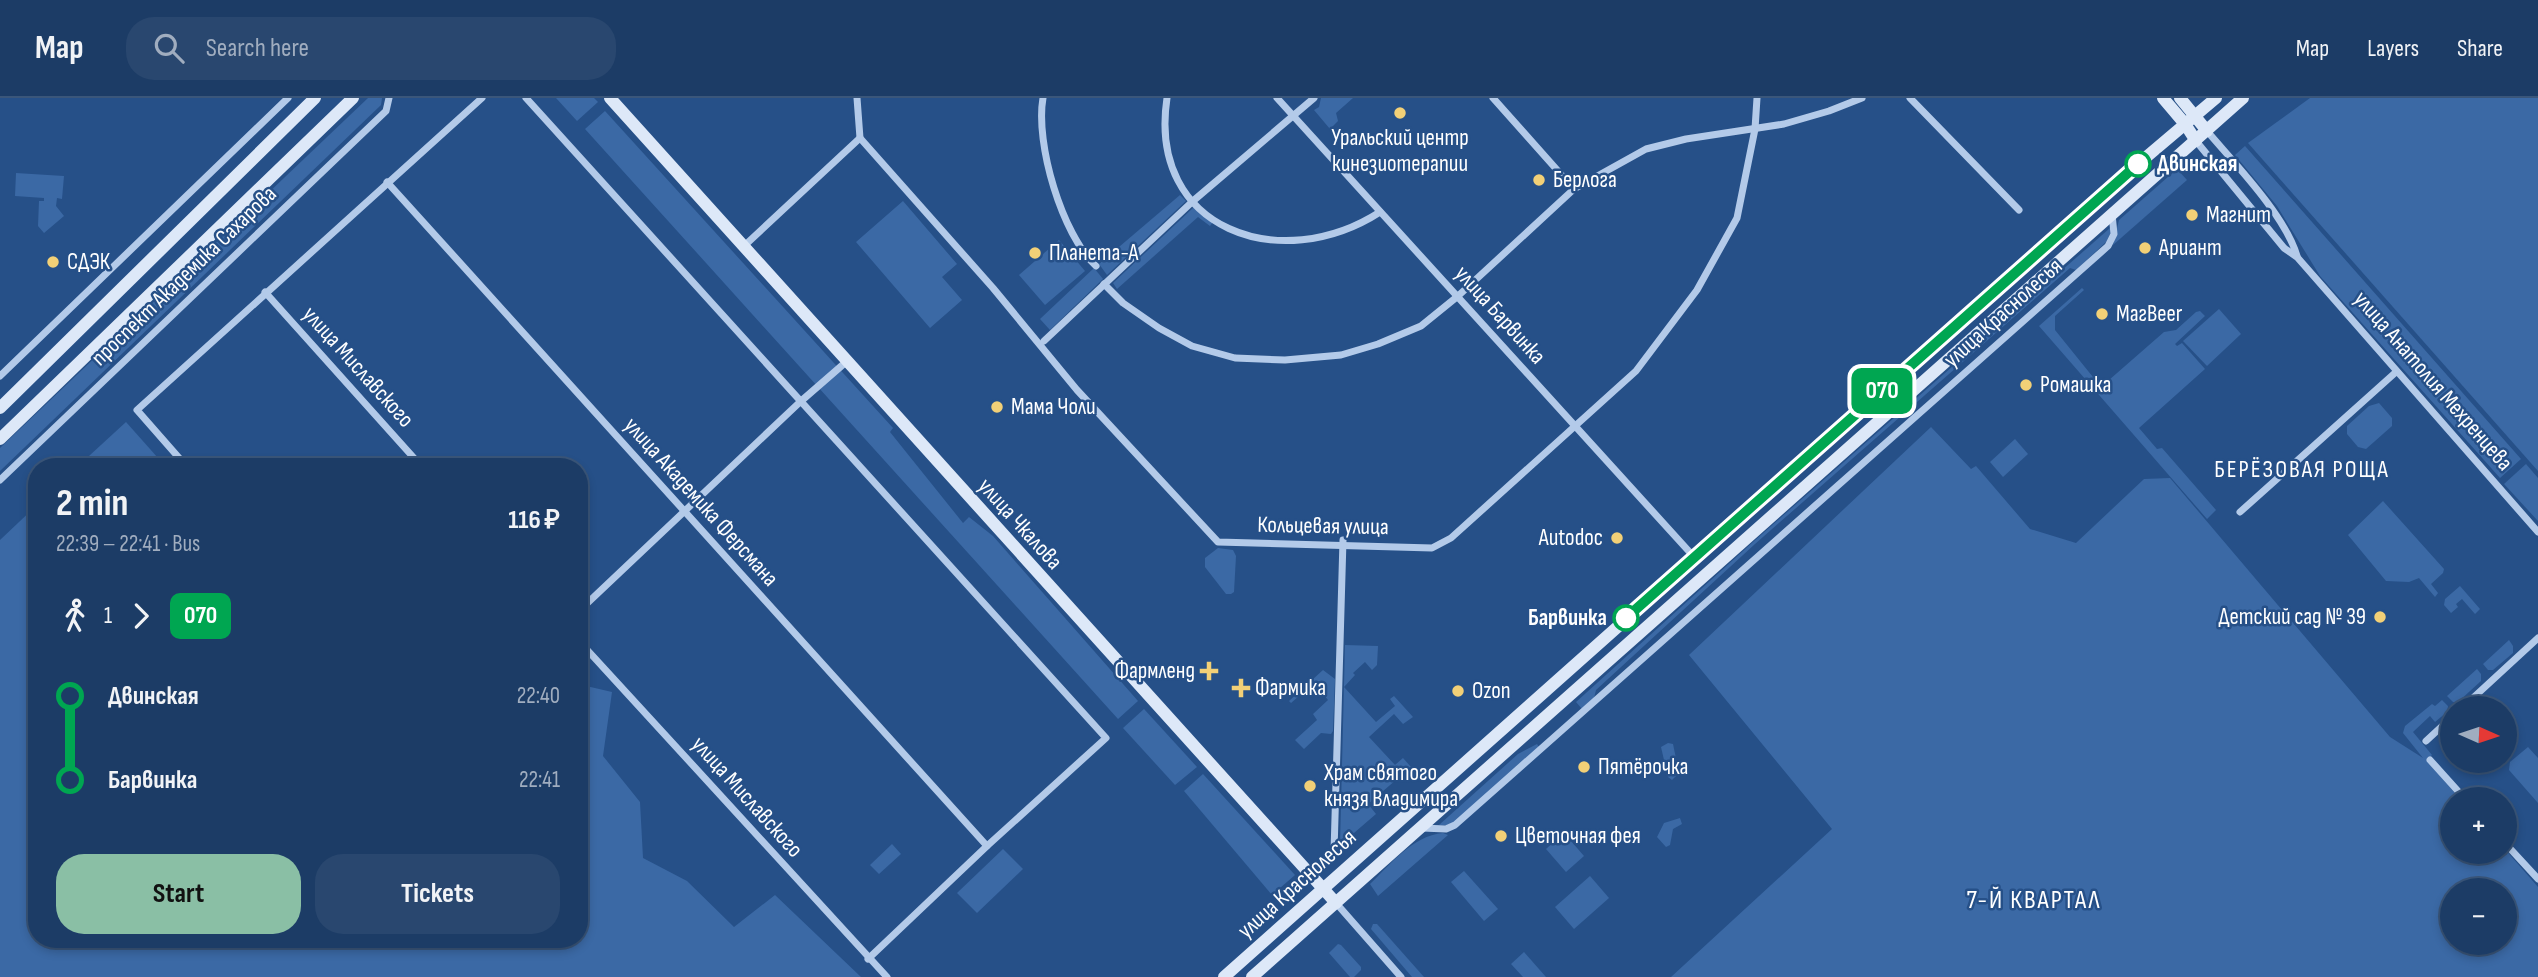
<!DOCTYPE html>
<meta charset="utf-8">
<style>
:root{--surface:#1c3c66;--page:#29476f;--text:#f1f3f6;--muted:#a0adbf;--line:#3a567a;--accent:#8abfa5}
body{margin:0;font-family:"Sofia Sans Condensed",sans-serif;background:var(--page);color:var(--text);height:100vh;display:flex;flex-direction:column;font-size:26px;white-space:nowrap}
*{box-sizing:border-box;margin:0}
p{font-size:23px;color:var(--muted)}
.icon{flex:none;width:38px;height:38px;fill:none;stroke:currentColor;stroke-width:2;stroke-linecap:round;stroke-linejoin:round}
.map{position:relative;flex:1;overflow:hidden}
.details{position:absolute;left:28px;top:360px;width:560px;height:490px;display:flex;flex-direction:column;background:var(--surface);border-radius:28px;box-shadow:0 4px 10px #0003,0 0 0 2px var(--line)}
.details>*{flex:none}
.badge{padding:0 14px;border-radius:10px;font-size:24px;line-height:46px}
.needle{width:46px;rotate:93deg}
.buttons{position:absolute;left:2440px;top:598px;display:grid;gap:14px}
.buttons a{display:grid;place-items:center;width:77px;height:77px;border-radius:50%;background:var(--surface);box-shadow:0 4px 10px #0003,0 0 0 2px var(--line);font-size:35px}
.map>.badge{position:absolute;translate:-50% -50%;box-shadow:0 0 0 4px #fff}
.legs{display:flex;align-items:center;gap:10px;height:77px;padding:0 28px;font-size:23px}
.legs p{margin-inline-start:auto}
.headline{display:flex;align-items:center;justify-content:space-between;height:119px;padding:0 28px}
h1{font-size:38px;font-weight:700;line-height:52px}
.primary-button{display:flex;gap:14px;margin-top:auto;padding:14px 28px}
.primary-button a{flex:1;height:80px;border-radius:28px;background:var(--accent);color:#111;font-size:28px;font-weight:700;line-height:80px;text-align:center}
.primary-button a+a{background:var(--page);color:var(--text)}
ul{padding:0 28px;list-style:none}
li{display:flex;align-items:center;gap:24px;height:84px;font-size:26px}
li i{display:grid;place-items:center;width:10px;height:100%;margin:0 9px;background:currentColor}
li i::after{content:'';width:18px;height:18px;margin:-9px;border:5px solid;border-radius:50%;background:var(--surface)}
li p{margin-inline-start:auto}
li:first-child i{background:linear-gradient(#0000 50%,currentColor 0)}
li:last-child i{background:linear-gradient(currentColor 50%,#0000 0)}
header{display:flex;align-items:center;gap:42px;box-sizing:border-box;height:98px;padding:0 35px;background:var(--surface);border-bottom:2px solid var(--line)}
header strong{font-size:33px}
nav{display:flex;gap:38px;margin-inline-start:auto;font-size:24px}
.search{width:490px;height:63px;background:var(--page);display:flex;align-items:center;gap:18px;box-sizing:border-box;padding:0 24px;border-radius:28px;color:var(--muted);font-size:26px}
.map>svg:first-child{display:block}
.green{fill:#3b69a5;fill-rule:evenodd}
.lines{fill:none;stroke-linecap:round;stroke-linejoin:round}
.street{stroke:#b3cae9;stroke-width:7}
.secondary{stroke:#dde8f8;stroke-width:12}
.line-1-casing{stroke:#fff;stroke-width:16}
.line-1{stroke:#00a651;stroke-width:10}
.poi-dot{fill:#f2d077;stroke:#265088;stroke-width:2.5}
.stop-1-dot{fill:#fff;stroke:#00a651;stroke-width:3.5}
.labels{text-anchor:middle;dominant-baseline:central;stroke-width:5;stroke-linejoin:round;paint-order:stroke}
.poi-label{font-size:23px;fill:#fff;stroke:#265088;text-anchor:start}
.stop-label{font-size:23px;font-weight:bold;fill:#fff;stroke:#265088;text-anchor:start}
.street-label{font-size:23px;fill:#fff;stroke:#265088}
.neighbourhood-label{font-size:24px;letter-spacing:2px;fill:#fff;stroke:#265088}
.quarter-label{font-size:26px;letter-spacing:2px;fill:#fff;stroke:#265088}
</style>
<header>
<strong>Map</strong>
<div class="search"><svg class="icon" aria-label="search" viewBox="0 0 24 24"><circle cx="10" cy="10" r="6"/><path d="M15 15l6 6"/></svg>Search here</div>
<nav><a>Map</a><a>Layers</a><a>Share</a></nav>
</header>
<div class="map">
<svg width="2538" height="879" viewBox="0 0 2538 879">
<rect width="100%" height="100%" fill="#265088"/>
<g class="green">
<polygon points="368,0 382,0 381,7 0,373 0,350"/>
<polygon points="556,0 594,0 598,4 577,23"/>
<polygon points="1321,0 1353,0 1336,15 1338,23 1330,31 1314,12 1319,9"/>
<polygon points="2310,0 2538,0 2538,373 2248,45"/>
<polygon points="605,13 893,330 890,334 963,425 969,419 993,438 1138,603 1118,621 585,31"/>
<polygon points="2245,48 2521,361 2500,380 2320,178 2277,108 2235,57"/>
<polygon points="2177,71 2187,82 2113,147 2119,122"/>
<polygon points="16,75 64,78 62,101 57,100 56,108 64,118 44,135 38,128 39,103 44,103 44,100 15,98"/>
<polygon points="1180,97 1186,103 1107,177 1099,166"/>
<polygon points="903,103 957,166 942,179 962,202 930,230 856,144"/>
<polygon points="1194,109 1213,124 1210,128 1198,119 1117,191 1113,185"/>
<polygon points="2110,130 2111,134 2106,144 2076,172 2070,170 1755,446 1596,592 1594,600 1582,611 1576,604 1753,444"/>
<polygon points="1059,142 1085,173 1045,207 1019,177"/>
<polygon points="1094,170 1103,181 1050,232 1040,221"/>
<polygon points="2082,190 2084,192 2055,218 2055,232 2101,289 2164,234 2176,232 2196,214 2200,213 2205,218 2175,246 2177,248 2182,245 2205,271 2139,330 2157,351 2162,350 2216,412 2207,421 2039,228"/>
<polygon points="2219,211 2241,236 2207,268 2183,243"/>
<polygon points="2379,305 2392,320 2392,328 2366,351 2358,349 2347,336 2347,328 2369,308"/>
<polygon points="126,324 166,369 77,369"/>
<path d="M1931 329 1971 371 1976 368 2030 431 2076 445 2144 381 2170 380 2390 639 2423 660 2403 635 2405 628 2432 606 2435 608 2442 602 2448 608 2447 614 2435 624 2430 618 2413 634 2432 657 2426 662 2461 702H2452V754H2504V750L2538 789V879H1671L1832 731 1689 557ZM2452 793H2504V845H2452Z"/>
<polygon points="2015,341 2028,356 2003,379 1990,364"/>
<polygon points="2526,366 2538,380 2538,423 2504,386"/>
<polygon points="2383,403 2444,471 2443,475 2431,486 2438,495 2435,499 2419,480 2409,484 2386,483 2348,437"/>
<polygon points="37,407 37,842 579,842 579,580 582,587 612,594 603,658 640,704 643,760 687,783 734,829 775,797 861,879 0,879 0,442"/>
<polygon points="1218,450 1233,452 1236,458 1234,494 1231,496 1226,496 1205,469 1205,460"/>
<polygon points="2460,488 2480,511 2475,516 2462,501 2456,506 2458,509 2451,515 2444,507 2445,501"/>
<polygon points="2509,542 2513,548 2513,555 2493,572 2488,572 2483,566"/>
<polygon points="1345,547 1378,548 1377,567 1372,572 1365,564 1353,575 1355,577 1344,589 1376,624 1395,608 1390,601 1394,598 1413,619 1403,626 1394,616 1369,639 1395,667 1403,660 1411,669 1368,706 1376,716 1340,747"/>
<polygon points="2477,571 2481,576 2481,583 2458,604 2453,604 2447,598"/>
<polygon points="1323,572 1335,581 1333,633 1331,636 1321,635 1304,651 1295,642 1317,622 1313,616 1328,602 1314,585 1291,605 1289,603"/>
<polygon points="1144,611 1197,669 1175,687 1123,630"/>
<polygon points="1668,645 1673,646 1679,675 1672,682 1668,679 1661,649"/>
<polygon points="1537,646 1539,649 1456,724 1447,727 1439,727 1518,656"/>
<polygon points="2528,649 2538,660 2538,705 2509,672 2510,664"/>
<polygon points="1203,676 1295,777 1272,797 1184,693"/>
<polygon points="1680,720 1682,726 1673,731 1670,747 1666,749 1657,739 1664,725"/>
<path d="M1443 735 1448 737 1378 798 1370 786C1391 766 1412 738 1443 735Z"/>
<polygon points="1564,735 1584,758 1566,774 1546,751"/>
<polygon points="892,746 901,756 879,776 870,767"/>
<polygon points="1003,751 1023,771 977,815 957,795"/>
<polygon points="1464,773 1498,811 1484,823 1451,784"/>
<polygon points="1590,778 1609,800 1574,831 1555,809"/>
<polygon points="1373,826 1377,826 1424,879 1412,879 1371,831"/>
<polygon points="1338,846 1341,847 1361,869 1361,872 1354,879 1350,879 1329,855"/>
<polygon points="1524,854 1546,879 1523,879 1511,866"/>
</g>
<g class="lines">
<g class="street">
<polyline points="526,0 1106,640 987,748 868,861"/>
<polyline points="857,0 860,40 993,190 1077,292 1218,444 1432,450 1451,440 1636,273 1697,192 1737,120 1755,31 1757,0"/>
<path d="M1043 0C1035 45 1062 137 1096 168"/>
<path d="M1167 0C1147 132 1281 178 1380 114"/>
<polyline points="1277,0 1695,460"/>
<polyline points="1493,0 1574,91"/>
<polyline points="1910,0 2019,112"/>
<path d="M2207 33C2235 66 2285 117 2297 158"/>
<polyline points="2196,43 2284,150 2297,159 2538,434"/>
<polyline points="387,84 987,748"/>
<polyline points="743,149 860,40"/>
<polyline points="1104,186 1123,205 1159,230 1192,248 1235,260 1285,262 1341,257 1378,246 1421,228 1458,198 1574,91 1646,51 1686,41 1784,26 1829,13 1862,0"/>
<polyline points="265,194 422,369"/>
<polyline points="1044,243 1193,103 1314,0"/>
<polyline points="0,278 288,0"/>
<polyline points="187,369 137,312 482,0"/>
<polyline points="0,382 386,13 389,0"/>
<polyline points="2240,414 2396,274"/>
<polyline points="579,513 800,304 846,264"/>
<polyline points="579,543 887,879"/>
<polyline points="2461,611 2538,540"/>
<polyline points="2426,643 2452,619"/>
<polyline points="2430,662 2466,702"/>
<polyline points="1422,730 1446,731 1455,727 2108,148 2114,136 2112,116"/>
<polyline points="2504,744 2538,781"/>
<polyline points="1334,754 1343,442"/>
<polyline points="1336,805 1401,879"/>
</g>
<g class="secondary">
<polyline points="610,0 1336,805"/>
<polyline points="2163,0 2185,26 2196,43"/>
<polyline points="2180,0 2207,33"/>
<polyline points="0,310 315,0"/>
<polyline points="0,341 353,0"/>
<polyline points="1224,879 2138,66 2216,0"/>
<polyline points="1252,879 2243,0"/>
</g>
</g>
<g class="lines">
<defs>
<polyline id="line-1" points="1626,520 2138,66"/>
</defs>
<use href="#line-1" class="line-1-casing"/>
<use href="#line-1" class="line-1"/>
</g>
<g class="poi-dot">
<circle cx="1400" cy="15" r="7"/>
<circle cx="1539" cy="82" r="7"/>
<circle cx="2192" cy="117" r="7"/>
<circle cx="2145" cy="150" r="7"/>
<circle cx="1035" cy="155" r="7"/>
<circle cx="53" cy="164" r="7"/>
<circle cx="2102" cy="216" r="7"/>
<circle cx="2026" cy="287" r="7"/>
<circle cx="997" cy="309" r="7"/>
<circle cx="1617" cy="440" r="7"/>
<circle cx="2380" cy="519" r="7"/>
<path d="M1205.5 562.5h7v7h7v7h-7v7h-7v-7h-7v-7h7z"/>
<path d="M1237.5 579.5h7v7h7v7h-7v7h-7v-7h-7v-7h7z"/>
<circle cx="1458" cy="593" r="7"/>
<circle cx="1584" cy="669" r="7"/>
<circle cx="1310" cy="688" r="7"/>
<circle cx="1501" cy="738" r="7"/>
</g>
<g class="stop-1-dot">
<circle cx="2138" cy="66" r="12"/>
<circle cx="1626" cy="520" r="12"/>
</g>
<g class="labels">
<g class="poi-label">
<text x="1400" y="40" text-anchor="middle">Уральский центр<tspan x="1400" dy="26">кинезиотерапии</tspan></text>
<text x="1553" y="82">Берлога</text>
<text x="2206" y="117">Магнит</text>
<text x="2159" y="150">Ариант</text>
<text x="1049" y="155">Планета-А</text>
<text x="67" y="164">СДЭК</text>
<text x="2116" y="216">МагBeer</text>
<text x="2040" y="287">Ромашка</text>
<text x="1011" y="309">Мама Чоли</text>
<text x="1603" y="440" text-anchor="end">Autodoc</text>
<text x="2366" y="519" text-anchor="end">Детский сад № 39</text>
<text x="1195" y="573" text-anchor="end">Фармленд</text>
<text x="1255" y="590">Фармика</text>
<text x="1472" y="593">Ozon</text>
<text x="1598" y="669">Пятёрочка</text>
<text x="1324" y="675">Храм святого<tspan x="1324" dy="26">князя Владимира</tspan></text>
<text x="1515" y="738">Цветочная фея</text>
</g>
<g class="stop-label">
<text x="2157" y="66">Двинская</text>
<text x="1607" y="520" text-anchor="end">Барвинка</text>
</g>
<g class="street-label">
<text transform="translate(184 178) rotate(-44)">проспект Академика Сахарова</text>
<text transform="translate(2003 215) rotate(-42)">улица Краснолесья</text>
<text transform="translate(1500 217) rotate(48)">улица Барвинка</text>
<text transform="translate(358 269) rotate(48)">улица Миславского</text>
<text transform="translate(2433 283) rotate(49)">улица Анатолия Мехренцева</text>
<text transform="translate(701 404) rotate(48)">улица Академика Ферсмана</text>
<text transform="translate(1020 426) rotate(48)">улица Чкалова</text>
<text transform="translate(1323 428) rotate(1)">Кольцевая улица</text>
<text transform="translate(747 699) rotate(48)">улица Миславского</text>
<text transform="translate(1297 786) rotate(-42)">улица Краснолесья</text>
</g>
<g class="neighbourhood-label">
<text x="2302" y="371">БЕРЁЗОВАЯ РОЩА</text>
</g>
<g class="quarter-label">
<text x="2034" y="802">7-Й КВАРТАЛ</text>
</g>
</g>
</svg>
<div class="buttons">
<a><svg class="needle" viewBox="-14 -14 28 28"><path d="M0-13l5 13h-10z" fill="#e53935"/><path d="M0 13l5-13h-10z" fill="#a0adbf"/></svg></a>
<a>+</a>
<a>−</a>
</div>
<b class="badge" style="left:1882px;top:293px;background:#00a651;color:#fff">070</b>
<section class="details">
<div class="headline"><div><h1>2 min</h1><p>22:39 – 22:41 · Bus</p></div><b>116 ₽</b></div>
<div class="legs"><svg class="icon" aria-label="walk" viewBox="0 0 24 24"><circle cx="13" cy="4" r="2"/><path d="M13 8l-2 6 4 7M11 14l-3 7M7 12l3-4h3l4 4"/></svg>1<svg class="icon" aria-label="forward" viewBox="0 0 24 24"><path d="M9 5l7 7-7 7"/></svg><b class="badge" style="background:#00a651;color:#fff">070</b></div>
<ul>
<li><i style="color:#00a651"></i><b>Двинская</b><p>22:40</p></li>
<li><i style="color:#00a651"></i><b>Барвинка</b><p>22:41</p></li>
</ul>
<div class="primary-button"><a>Start</a><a>Tickets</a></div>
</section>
</div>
